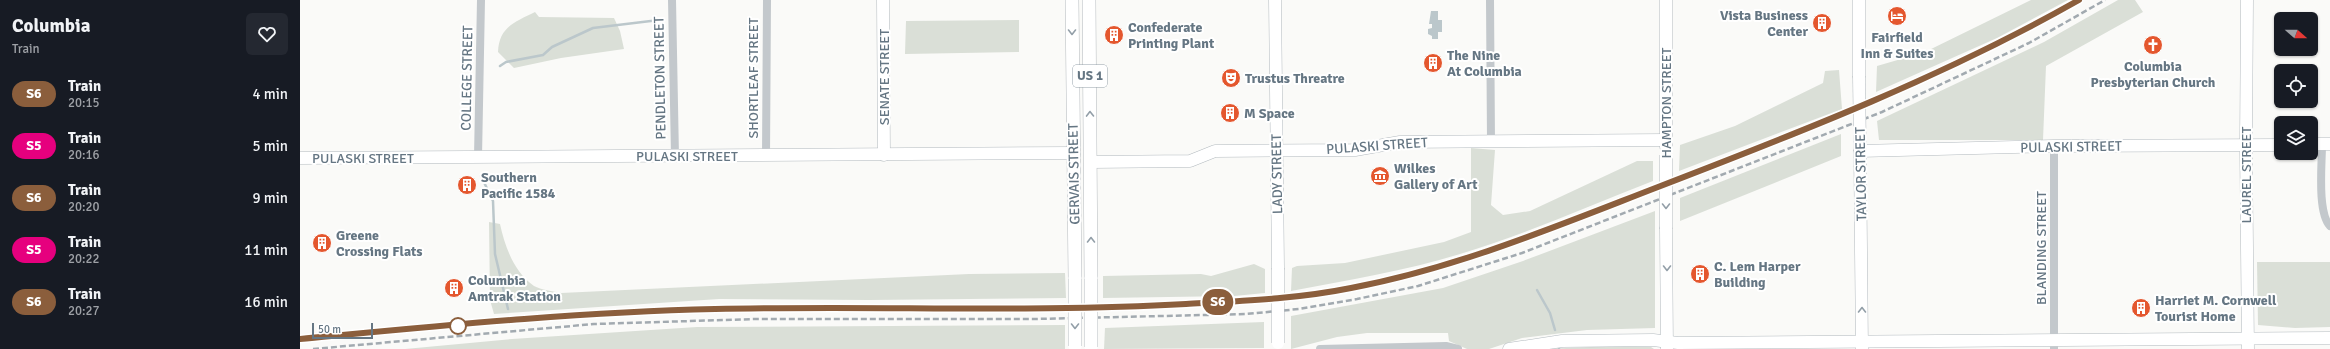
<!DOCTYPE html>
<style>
:root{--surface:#171b24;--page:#242831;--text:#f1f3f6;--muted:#9ea1a6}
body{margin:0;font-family:Signika,sans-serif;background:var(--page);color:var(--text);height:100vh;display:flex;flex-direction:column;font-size:15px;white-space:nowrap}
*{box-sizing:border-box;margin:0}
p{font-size:13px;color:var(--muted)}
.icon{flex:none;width:22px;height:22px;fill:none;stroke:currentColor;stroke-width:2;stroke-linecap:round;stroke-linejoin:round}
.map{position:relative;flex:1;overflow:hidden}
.side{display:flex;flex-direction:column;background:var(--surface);width:300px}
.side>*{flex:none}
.badge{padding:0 8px;border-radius:13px;font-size:14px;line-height:26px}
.needle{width:26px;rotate:110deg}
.fabs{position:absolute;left:1974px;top:12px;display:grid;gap:8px}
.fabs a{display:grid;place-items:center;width:44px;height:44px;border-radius:6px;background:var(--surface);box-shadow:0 1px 3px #0004;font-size:20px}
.scale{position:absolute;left:12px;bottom:10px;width:61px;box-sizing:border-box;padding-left:4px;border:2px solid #657683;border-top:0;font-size:11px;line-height:14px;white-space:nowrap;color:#657683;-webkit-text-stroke:3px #fff;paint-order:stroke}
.map>.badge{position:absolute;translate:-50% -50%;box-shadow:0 0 0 2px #fff}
.round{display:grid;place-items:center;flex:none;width:42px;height:42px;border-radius:6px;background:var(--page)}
.summary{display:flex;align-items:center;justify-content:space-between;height:68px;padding:0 12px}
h1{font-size:19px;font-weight:700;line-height:30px}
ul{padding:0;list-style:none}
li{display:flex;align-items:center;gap:12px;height:52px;padding:0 12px}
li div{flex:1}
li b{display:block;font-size:15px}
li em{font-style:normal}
li .badge{min-width:44px;font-weight:700;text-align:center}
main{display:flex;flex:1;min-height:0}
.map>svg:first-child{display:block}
.green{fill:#dadfd7}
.water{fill:#bbc7cb}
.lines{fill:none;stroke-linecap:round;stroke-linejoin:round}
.stream{stroke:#bbc7cb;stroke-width:2.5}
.secondary-casing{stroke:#b3babf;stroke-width:13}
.primary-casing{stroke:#b5babe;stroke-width:14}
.street{stroke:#c3c8cc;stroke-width:8}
.secondary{stroke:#fff;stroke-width:12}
.primary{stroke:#fff;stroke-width:13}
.rail{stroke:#a2aab0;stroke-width:2.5;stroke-dasharray:6 3;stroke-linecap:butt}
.secondary-bridge-casing{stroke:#b3babf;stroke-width:13;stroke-linecap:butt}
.primary-bridge-casing{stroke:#b5babe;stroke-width:14;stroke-linecap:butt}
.secondary-bridge{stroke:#fff;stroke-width:12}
.primary-bridge{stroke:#fff;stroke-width:13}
.oneway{stroke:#939fa8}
.line-casing{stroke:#fff;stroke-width:9}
.line{stroke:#8b5e3c;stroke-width:6}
.stop-dot{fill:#fff;stroke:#8b5e3c;stroke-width:2}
.labels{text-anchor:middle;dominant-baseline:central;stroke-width:4;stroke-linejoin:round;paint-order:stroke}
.shield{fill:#fff;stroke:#939fa8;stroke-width:1}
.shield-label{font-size:13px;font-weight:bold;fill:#657683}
.poi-label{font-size:14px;font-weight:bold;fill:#657683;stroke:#fff;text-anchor:start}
.street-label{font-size:14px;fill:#657683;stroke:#fff}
</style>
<main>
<section class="side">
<div class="summary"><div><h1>Columbia</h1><p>Train</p></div><a class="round"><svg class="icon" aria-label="heart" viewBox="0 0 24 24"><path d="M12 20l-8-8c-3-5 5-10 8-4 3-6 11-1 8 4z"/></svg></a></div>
<ul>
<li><span class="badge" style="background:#8b5e3c;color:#fff">S6</span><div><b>Train</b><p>20:15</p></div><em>4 min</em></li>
<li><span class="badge" style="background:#e6007e;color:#fff">S5</span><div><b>Train</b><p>20:16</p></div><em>5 min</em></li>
<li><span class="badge" style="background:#8b5e3c;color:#fff">S6</span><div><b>Train</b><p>20:20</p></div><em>9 min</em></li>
<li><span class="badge" style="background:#e6007e;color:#fff">S5</span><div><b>Train</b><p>20:22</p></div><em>11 min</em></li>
<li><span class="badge" style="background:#8b5e3c;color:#fff">S6</span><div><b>Train</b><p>20:27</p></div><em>16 min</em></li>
</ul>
</section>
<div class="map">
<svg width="2030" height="349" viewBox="0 0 2030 349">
<rect width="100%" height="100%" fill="#fafaf8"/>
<g class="green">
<polygon points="1731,0 1768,0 1697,38 1576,92 1577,66 1625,52"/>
<polygon points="1818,0 1835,0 1843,12 1746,66 1743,140 1579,140 1577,121 1744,42"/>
<path d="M235 12 239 17 314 18 320 31 324 49 261 58 214 68 198 52C199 27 215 22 235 12Z"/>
<polygon points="719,20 719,52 605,54 606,21"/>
<polygon points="1539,70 1542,109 1379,171 1380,145 1435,126 1523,83 1525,71"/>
<polygon points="1541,134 1541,156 1380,221 1380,198"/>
<path d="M1171 148 1195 150 1191 205 1203 215 1230 211 1337 161H1353V181C1289 206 1226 234 1160 254 1105 271 1048 280 991 291L992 268 997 266 1045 263 1144 242 1171 232Z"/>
<polygon points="1355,211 1355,328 1287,330 1222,338 1189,349 1167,349 1149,341 1148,333 1067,333 1037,337 991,349 991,316 1143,288 1223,261"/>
<path d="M189 222 200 224C205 247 214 272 234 286 241 290 253 291 261 293L669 274 765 273 766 298 569 300 419 299 194 314 190 300Z"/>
<polygon points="1957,262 2030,262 2030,327 1995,328 1958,325"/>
<polygon points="954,264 965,269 965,293 934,296 803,298 803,276 901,274 911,276"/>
<polygon points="964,322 964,348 804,349 805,328"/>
<polygon points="765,325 765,349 105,349 212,339 397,327"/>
<polygon points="1315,346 1351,347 1354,349 1243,349"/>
</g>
<polygon class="water" points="1131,11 1138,11 1138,20 1142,20 1142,32 1138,32 1138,39 1132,39 1132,36 1128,34 1128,29 1132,28 1132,24 1129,24"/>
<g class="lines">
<g class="stream">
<polyline points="200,66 206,62 243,55 252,47 293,28 359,20"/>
<polyline points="181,176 193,201 195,254 208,309"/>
<polyline points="1237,290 1250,313 1255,330"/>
<polyline points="1259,348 1259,349"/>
</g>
<defs>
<g id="secondary">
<polyline points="583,0 584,155"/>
<polyline points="975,0 978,268"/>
<polyline points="1366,0 1366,147"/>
<polyline points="1559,0 1559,76"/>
<polyline points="1947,0 1946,146 1948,349"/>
<polyline points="2011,144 2030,144"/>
<polyline points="0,158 774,153"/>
<polyline points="791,162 890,161 915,151 1055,150 1100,142 1366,140"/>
<polyline points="1366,229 1367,349"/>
<polyline points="1209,349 1262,341 1353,340 1378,343 2030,338"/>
<polyline points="1562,349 1560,151 1754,146 1981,145"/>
</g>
<g id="primary">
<polyline points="772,0 775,279"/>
<polyline points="789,0 791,279"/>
</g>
</defs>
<use href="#secondary" class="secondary-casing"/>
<use href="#primary" class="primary-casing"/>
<g class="street">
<polyline points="372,0 375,156"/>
<polyline points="1190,0 1191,141"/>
<path d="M2022 144C2022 164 2017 212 2030 226"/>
<polyline points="1754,146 1754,349"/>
<polyline points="466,156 467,0"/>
<polyline points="178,157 181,0"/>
<polyline points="1020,349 1146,346 1158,349"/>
</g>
<use href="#secondary" class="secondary"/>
<use href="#primary" class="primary"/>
<g class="rail">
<polyline points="0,339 280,315 415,309 829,307 1000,296 1052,288 1137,268 1229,238 1507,129 1644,70 1728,28 1779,0"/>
<polyline points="13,349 294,324 456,319 735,319 946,314 999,309 1057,299 1118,286 1222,253 1582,112 1729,43 1805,0"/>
</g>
<defs>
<g id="secondary-bridge">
<polyline points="1559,76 1560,151"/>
<polyline points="1366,155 1366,229"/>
<polyline points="978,268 978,343"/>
</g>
<g id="primary-bridge">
<polyline points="775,279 775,346"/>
<polyline points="791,347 791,279"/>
</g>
</defs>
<use href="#secondary-bridge" class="secondary-bridge-casing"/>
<use href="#primary-bridge" class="primary-bridge-casing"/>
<use href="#secondary-bridge" class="secondary-bridge"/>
<use href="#primary-bridge" class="primary-bridge"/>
</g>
<defs><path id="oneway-chevron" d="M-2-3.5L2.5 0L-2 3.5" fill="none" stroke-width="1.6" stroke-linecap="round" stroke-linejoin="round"/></defs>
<g class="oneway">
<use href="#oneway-chevron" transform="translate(772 32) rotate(90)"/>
<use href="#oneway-chevron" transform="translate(790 114) rotate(-91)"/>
<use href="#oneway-chevron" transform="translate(1366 206) rotate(90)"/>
<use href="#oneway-chevron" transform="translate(791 240) rotate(-90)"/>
<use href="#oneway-chevron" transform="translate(1367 268) rotate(90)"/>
<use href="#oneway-chevron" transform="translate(1562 310) rotate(-90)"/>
<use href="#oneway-chevron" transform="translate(775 326) rotate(90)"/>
</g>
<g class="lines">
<defs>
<path id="line" d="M0 339C138 326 276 312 415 309 571 305 729 313 886 304 941 301 997 299 1051 288 1157 268 1257 226 1358 187 1501 132 1645 76 1779 0"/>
</defs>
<use href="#line" class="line-casing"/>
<use href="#line" class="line"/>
</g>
<defs>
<symbol id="hotel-disc" viewBox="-11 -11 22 22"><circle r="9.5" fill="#e4572e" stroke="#fff"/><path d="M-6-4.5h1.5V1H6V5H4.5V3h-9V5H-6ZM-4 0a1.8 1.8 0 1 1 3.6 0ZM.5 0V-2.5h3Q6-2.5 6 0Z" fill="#fff"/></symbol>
<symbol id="building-disc" viewBox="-11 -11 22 22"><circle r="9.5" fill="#e4572e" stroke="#fff"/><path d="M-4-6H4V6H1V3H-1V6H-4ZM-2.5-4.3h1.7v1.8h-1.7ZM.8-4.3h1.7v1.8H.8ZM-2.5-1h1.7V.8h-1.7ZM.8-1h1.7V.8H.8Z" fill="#fff"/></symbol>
<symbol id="church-disc" viewBox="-11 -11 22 22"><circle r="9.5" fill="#e4572e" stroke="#fff"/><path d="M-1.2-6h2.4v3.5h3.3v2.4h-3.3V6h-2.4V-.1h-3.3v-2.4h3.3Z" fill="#fff"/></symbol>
<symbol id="theatre-disc" viewBox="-11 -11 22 22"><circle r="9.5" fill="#e4572e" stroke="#fff"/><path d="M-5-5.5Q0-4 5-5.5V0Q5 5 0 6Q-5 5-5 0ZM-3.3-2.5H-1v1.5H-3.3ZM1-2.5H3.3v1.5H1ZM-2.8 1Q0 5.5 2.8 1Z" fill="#fff"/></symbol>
<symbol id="museum-disc" viewBox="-11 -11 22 22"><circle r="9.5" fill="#e4572e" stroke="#fff"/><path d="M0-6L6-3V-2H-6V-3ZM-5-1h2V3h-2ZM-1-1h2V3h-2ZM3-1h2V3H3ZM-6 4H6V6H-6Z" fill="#fff"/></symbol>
</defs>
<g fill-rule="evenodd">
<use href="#hotel-disc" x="1586" y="5" width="22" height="22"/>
<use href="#building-disc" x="1511" y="12" width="22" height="22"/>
<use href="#building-disc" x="803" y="24" width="22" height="22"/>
<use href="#church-disc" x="1842" y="34" width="22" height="22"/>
<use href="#building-disc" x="1122" y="52" width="22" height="22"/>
<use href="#theatre-disc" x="920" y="67" width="22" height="22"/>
<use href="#building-disc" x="919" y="102" width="22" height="22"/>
<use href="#museum-disc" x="1069" y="165" width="22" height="22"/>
<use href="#building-disc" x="156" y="174" width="22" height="22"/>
<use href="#building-disc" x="11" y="232" width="22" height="22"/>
<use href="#building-disc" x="1389" y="263" width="22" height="22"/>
<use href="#building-disc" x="143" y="277" width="22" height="22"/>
<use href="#building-disc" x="1830" y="297" width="22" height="22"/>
</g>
<circle class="stop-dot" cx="158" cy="326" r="8"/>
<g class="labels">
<rect class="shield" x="773" y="65" width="34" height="22" rx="3"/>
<g class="shield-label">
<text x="790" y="76">US 1</text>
</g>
<g class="poi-label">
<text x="1508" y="15" text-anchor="end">Vista Business<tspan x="1508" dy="16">Center</tspan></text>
<text x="828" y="27">Confederate<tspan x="828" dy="16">Printing Plant</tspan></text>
<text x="1597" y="37" text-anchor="middle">Fairfield<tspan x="1597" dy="16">Inn &amp; Suites</tspan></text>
<text x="1147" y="55">The Nine<tspan x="1147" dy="16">At Columbia</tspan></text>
<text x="1853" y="66" text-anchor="middle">Columbia<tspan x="1853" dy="16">Presbyterian Church</tspan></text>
<text x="945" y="78">Trustus Threatre</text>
<text x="944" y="113">M Space</text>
<text x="1094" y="168">Wilkes<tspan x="1094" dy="16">Gallery of Art</tspan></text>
<text x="181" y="177">Southern<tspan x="181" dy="16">Pacific 1584</tspan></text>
<text x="36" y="235">Greene<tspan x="36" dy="16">Crossing Flats</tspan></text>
<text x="1414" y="266">C. Lem Harper<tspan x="1414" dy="16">Building</tspan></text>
<text x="168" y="280">Columbia<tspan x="168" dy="16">Amtrak Station</tspan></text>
<text x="1855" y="300">Harriet M. Cornwell<tspan x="1855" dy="16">Tourist Home</tspan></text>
</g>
<g class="street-label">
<text transform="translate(584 77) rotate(-90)">SENATE STREET</text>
<text transform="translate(167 78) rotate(-89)">COLLEGE STREET</text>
<text transform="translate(360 78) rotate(-91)">PENDLETON STREET</text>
<text transform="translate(453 78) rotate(-90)">SHORTLEAF STREET</text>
<text transform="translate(1366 103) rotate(-90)">HAMPTON STREET</text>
<text transform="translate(1077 146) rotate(-4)">PULASKI STREET</text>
<text transform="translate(1771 147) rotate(-1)">PULASKI STREET</text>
<text x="387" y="156">PULASKI STREET</text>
<text x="63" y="158">PULASKI STREET</text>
<text transform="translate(774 174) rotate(-91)">GERVAIS STREET</text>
<text transform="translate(977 174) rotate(-91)">LADY STREET</text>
<text transform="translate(1561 174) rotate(-91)">TAYLOR STREET</text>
<text transform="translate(1946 175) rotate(-90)">LAUREL STREET</text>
<text transform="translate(1741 248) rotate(-90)">BLANDING STREET</text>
</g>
</g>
</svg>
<div class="fabs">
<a><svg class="needle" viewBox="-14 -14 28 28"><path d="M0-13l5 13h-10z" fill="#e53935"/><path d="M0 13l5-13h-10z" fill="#9ea1a6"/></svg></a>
<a><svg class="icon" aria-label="locate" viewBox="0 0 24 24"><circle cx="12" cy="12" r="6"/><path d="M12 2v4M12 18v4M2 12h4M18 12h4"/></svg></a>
<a><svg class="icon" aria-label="layers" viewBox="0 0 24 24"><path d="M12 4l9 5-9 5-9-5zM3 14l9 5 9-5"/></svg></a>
</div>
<div class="scale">50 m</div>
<b class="badge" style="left:918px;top:302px;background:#8b5e3c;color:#fff">S6</b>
</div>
</main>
